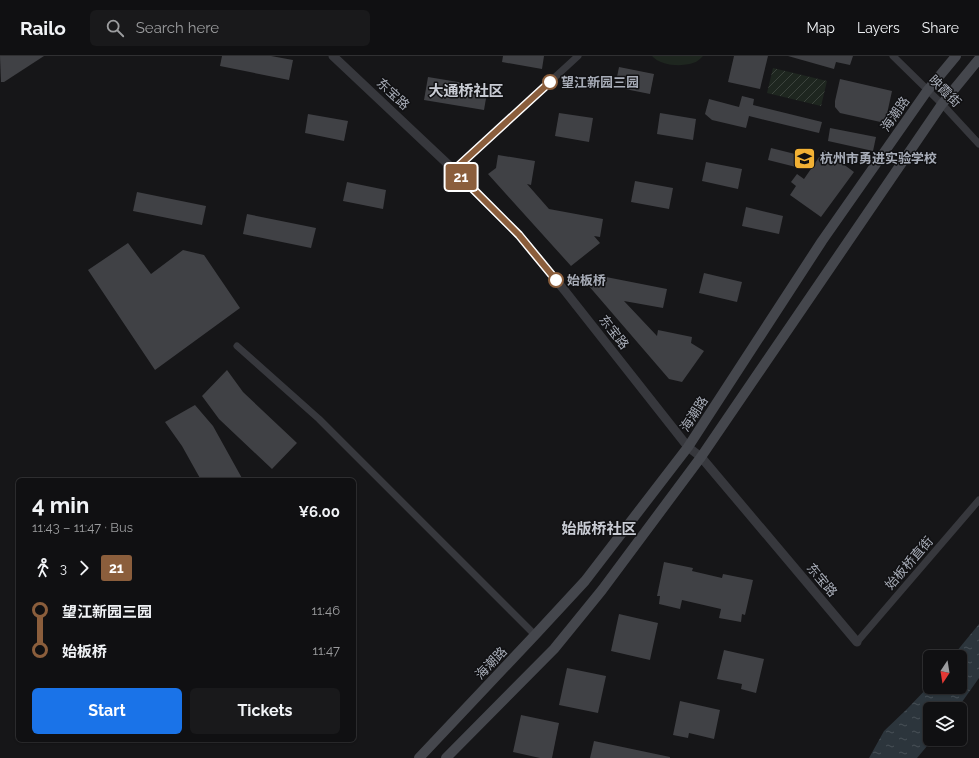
<!DOCTYPE html>
<meta charset="utf-8">
<style>
:root{--surface:#101012;--page:#19191b;--text:#f1f3f6;--muted:#9c9d9f;--line:#303032;--accent:#1a73e8}
body{margin:0;font-family:Raleway,"Noto Sans SC",sans-serif;background:var(--page);color:var(--text);height:100vh;display:flex;flex-direction:column;font-size:15px;white-space:nowrap}
*{box-sizing:border-box;margin:0}
p{font-size:13px;color:var(--muted)}
.icon{flex:none;width:22px;height:22px;fill:none;stroke:currentColor;stroke-width:2;stroke-linecap:round;stroke-linejoin:round}
.map{position:relative;flex:1;overflow:hidden}
.side{position:absolute;left:16px;top:422px;width:340px;height:264px;display:flex;flex-direction:column;background:var(--surface);border-radius:6px;box-shadow:0 1px 3px #0004,0 0 0 1px var(--line)}
.side>*{flex:none}
.badge{padding:0 8px;border-radius:3px;font-size:14px;line-height:26px}
.needle{width:26px;rotate:192deg}
.fabs{position:absolute;left:923px;top:594px;display:grid;gap:8px}
.fabs a{display:grid;place-items:center;width:44px;height:44px;border-radius:6px;background:var(--surface);box-shadow:0 1px 3px #0004,0 0 0 1px var(--line);font-size:20px}
.map>.badge{position:absolute;translate:-50% -50%;box-shadow:0 0 0 2px #fff}
.legs{display:flex;align-items:center;gap:6px;height:44px;padding:0 16px;font-size:13px}
.legs p{margin-inline-start:auto}
.summary{display:flex;align-items:center;justify-content:space-between;height:68px;padding:0 16px}
h1{font-size:22px;font-weight:700;line-height:30px}
.action{display:flex;gap:8px;margin-top:auto;padding:8px 16px}
.action a{flex:1;height:46px;border-radius:6px;background:var(--accent);color:#fff;font-size:16px;font-weight:700;line-height:46px;text-align:center}
.action a+a{background:var(--page);color:var(--text)}
ul{padding:0 16px;list-style:none}
li{display:flex;align-items:center;gap:14px;height:40px;font-size:15px}
li i{display:grid;place-items:center;width:6px;height:100%;margin:0 5px;background:currentColor}
li i::after{content:'';width:10px;height:10px;margin:-5px;border:3px solid;border-radius:50%;background:var(--surface)}
li p{margin-inline-start:auto}
li:first-child i{background:linear-gradient(#0000 50%,currentColor 0)}
li:last-child i{background:linear-gradient(currentColor 50%,#0000 0)}
header{display:flex;align-items:center;gap:24px;box-sizing:border-box;height:56px;padding:0 20px;background:var(--surface);border-bottom:1px solid var(--line)}
header strong{font-size:19px}
nav{display:flex;gap:22px;margin-inline-start:auto;font-size:14px}
.search{width:280px;height:36px;background:var(--page);display:flex;align-items:center;gap:10px;box-sizing:border-box;padding:0 14px;border-radius:6px;color:var(--muted);font-size:15px}
.map>svg:first-child{display:block}
.garden{fill:url(#garden-furrows)}
.pitch{fill:#1e261f}
.water{fill:url(#water-ripples)}
.building{fill:#404145}
.lines{fill:none;stroke-linecap:round;stroke-linejoin:round}
.minor{stroke:#37383d;stroke-width:7}
.tertiary{stroke:#37383d;stroke-width:9}
.secondary{stroke:#45474d;stroke-width:10}
.line-1-casing{stroke:#fff;stroke-width:9}
.line-1{stroke:#8b5e3c;stroke-width:6}
.stop-1-dot{fill:#fff;stroke:#8b5e3c;stroke-width:2}
.labels{text-anchor:middle;dominant-baseline:central;stroke-width:3;stroke-linejoin:round;paint-order:stroke}
.stop-label{font-size:13px;font-weight:bold;fill:#a8adb8;stroke:#111113;text-anchor:start}
.street-label{font-size:13px;fill:#a8adb8;stroke:#111113}
.poi-label{font-size:13px;font-weight:bold;fill:#a8adb8;stroke:#111113;text-anchor:start}
.quarter-label{font-size:15px;font-weight:bold;fill:#c9ccd4;stroke:#111113}
</style>
<header>
<strong>Railo</strong>
<div class="search"><svg class="icon" aria-label="search" viewBox="0 0 24 24"><circle cx="10" cy="10" r="6"/><path d="M15 15l6 6"/></svg>Search here</div>
<nav><a>Map</a><a>Layers</a><a>Share</a></nav>
</header>
<div class="map">
<svg width="979" height="702" viewBox="0 0 979 702">
<defs>
<pattern id="garden-furrows" width="10" height="10" patternUnits="userSpaceOnUse"><rect width="10" height="10" fill="#1e261f"/><path d="M-1 1l2-2M0 10L10 0M9 11l2-2" fill="none" stroke="#3c433d"/></pattern>
<pattern id="water-ripples" width="26" height="14" patternUnits="userSpaceOnUse"><rect width="26" height="14" fill="#2c353c"/><path d="M2 4q2-2 4 0t4 0M15 11q2-2 4 0t4 0" fill="none" stroke="#485056"/></pattern>
</defs>
<rect width="100%" height="100%" fill="#161618"/>
<polygon class="garden" points="773,12 827,25 821,50 767,37"/>
<path class="pitch" d="M652 0H703C700 3 697 6 693 7 681 11 661 10 652 0Z"/>
<polygon class="water" points="979,568 979,622 957,653 930,653 930,683 933,683 917,702 869,702 884,675 907,653 930,629 930,631 960,631 960,601 952,601"/>
<g class="building">
<polygon points="0,0 44,0 4,26 1,26"/>
<polygon points="222,0 271,0 293,4 289,24 220,10"/>
<polygon points="503,0 544,0 542,13 502,6"/>
<polygon points="734,0 768,0 760,33 728,26"/>
<polygon points="788,0 853,0 850,9 836,6 834,13"/>
<polygon points="619,11 654,18 650,38 615,31"/>
<polygon points="428,21 488,31 484,54 424,44"/>
<polygon points="840,23 892,35 885,67 840,57 835,51 835,45"/>
<polygon points="742,40 754,43 753,49 822,66 819,77 749,60 746,72 712,64 705,58 709,43 739,51"/>
<polygon points="559,57 593,62 589,86 555,80"/>
<polygon points="660,57 696,63 693,84 657,78"/>
<polygon points="308,58 348,65 344,85 305,77"/>
<polygon points="830,72 876,81 873,95 828,85"/>
<polygon points="771,92 807,101 804,113 768,104"/>
<polygon points="824,94 854,116 821,161 790,139 796,130 791,126 797,118 804,123"/>
<polygon points="498,99 535,105 531,129 527,128 549,153 603,163 600,181 594,180 600,187 571,210 488,118 496,112"/>
<polygon points="706,106 742,113 738,133 702,125"/>
<polygon points="635,125 673,132 669,153 631,146"/>
<polygon points="347,126 386,134 383,153 343,145"/>
<polygon points="137,136 206,150 202,169 133,155"/>
<polygon points="746,151 783,160 779,178 742,170"/>
<polygon points="247,158 316,172 311,192 243,178"/>
<polygon points="128,187 151,218 183,194 204,199 240,252 155,314 88,214"/>
<polygon points="704,217 742,226 737,246 699,237"/>
<polygon points="606,221 667,233 663,252 624,245 657,280 658,274 692,281 691,287 704,295 682,326 669,323 588,229 596,222 606,225"/>
<polygon points="227,314 243,336 297,387 272,413 219,363 202,340"/>
<polygon points="195,349 213,370 243,424 201,424 182,390 165,366"/>
<polygon points="664,506 693,512 692,515 722,522 723,518 753,524 745,559 742,558 741,566 719,562 721,553 682,544 680,553 659,548 660,540 657,540"/>
<polygon points="619,558 658,567 650,604 611,595"/>
<polygon points="724,594 764,603 756,637 741,633 742,628 717,623"/>
<polygon points="567,612 606,620 598,657 559,649"/>
<polygon points="680,645 720,654 714,683 689,677 688,682 673,679"/>
<polygon points="521,659 559,667 552,702 540,702 513,696"/>
<polygon points="594,685 670,701 670,702 590,702"/>
</g>
<g class="lines">
<g class="minor">
<polyline points="893,0 942,48 979,88"/>
<polyline points="454,114 578,0"/>
<polyline points="237,290 319,363 535,579"/>
<polyline points="857,586 979,444"/>
</g>
<polyline class="tertiary" points="333,0 454,114 519,179 565,235 688,391 701,401 857,586"/>
<g class="secondary">
<polyline points="419,702 535,579 585,525 688,391 822,185 927,35 956,0"/>
<polyline points="446,702 554,593 602,534 701,401 942,48 979,3"/>
</g>
</g>
<g class="lines">
<defs>
<polyline id="line-1" points="550,26 454,114 519,179 556,224"/>
</defs>
<use href="#line-1" class="line-1-casing"/>
<use href="#line-1" class="line-1"/>
</g>
<defs>
<symbol id="school-square" viewBox="-11 -11 22 22"><rect x="-9" y="-9" width="18" height="18" rx="4" fill="#f2b134" stroke="#111113"/><path d="M0-5L7-2L0 1L-7-2ZM-4 1L0 2.5L4 1V4Q0 6-4 4Z" fill="#111"/></symbol>
</defs>
<g fill-rule="evenodd">
<use href="#school-square" x="792" y="90" width="25" height="25"/>
</g>
<g class="stop-1-dot">
<circle cx="550" cy="26" r="7"/>
<circle cx="556" cy="224" r="7"/>
</g>
<g class="labels">
<g class="stop-label">
<text x="561" y="26">望江新园三园</text>
<text x="567" y="224">始板桥</text>
</g>
<g class="street-label">
<text transform="translate(945 35) rotate(45)">映霞街</text>
<text transform="translate(393 38) rotate(43)">东宝路</text>
<text transform="translate(895 58) rotate(-55)">海潮路</text>
<text transform="translate(614 276) rotate(52)">东宝路</text>
<text transform="translate(694 358) rotate(-57)">海潮路</text>
<text transform="translate(909 507) rotate(-49)">始板桥直街</text>
<text transform="translate(822 524) rotate(50)">东宝路</text>
<text transform="translate(491 607) rotate(-46)">海潮路</text>
</g>
<g class="poi-label">
<text x="820" y="102">杭州市勇进实验学校</text>
</g>
<g class="quarter-label">
<text x="466" y="35">大通桥社区</text>
<text x="599" y="473">始版桥社区</text>
</g>
</g>
</svg>
<div class="fabs">
<a><svg class="needle" viewBox="-14 -14 28 28"><path d="M0-13l5 13h-10z" fill="#e53935"/><path d="M0 13l5-13h-10z" fill="#9c9d9f"/></svg></a>
<a><svg class="icon" aria-label="layers" viewBox="0 0 24 24"><path d="M12 4l9 5-9 5-9-5zM3 14l9 5 9-5"/></svg></a>
</div>
<b class="badge" style="left:461px;top:121px;background:#8b5e3c;color:#fff">21</b>
<section class="side">
<div class="summary"><div><h1>4 min</h1><p>11:43 – 11:47 · Bus</p></div><b>¥6.00</b></div>
<div class="legs"><svg class="icon" aria-label="walk" viewBox="0 0 24 24"><circle cx="13" cy="4" r="2"/><path d="M13 8l-2 6 4 7M11 14l-3 7M7 12l3-4h3l4 4"/></svg>3<svg class="icon" aria-label="forward" viewBox="0 0 24 24"><path d="M9 5l7 7-7 7"/></svg><b class="badge" style="background:#8b5e3c;color:#fff">21</b></div>
<ul>
<li><i style="color:#8b5e3c"></i><b>望江新园三园</b><p>11:46</p></li>
<li><i style="color:#8b5e3c"></i><b>始板桥</b><p>11:47</p></li>
</ul>
<div class="action"><a>Start</a><a>Tickets</a></div>
</section>
</div>
